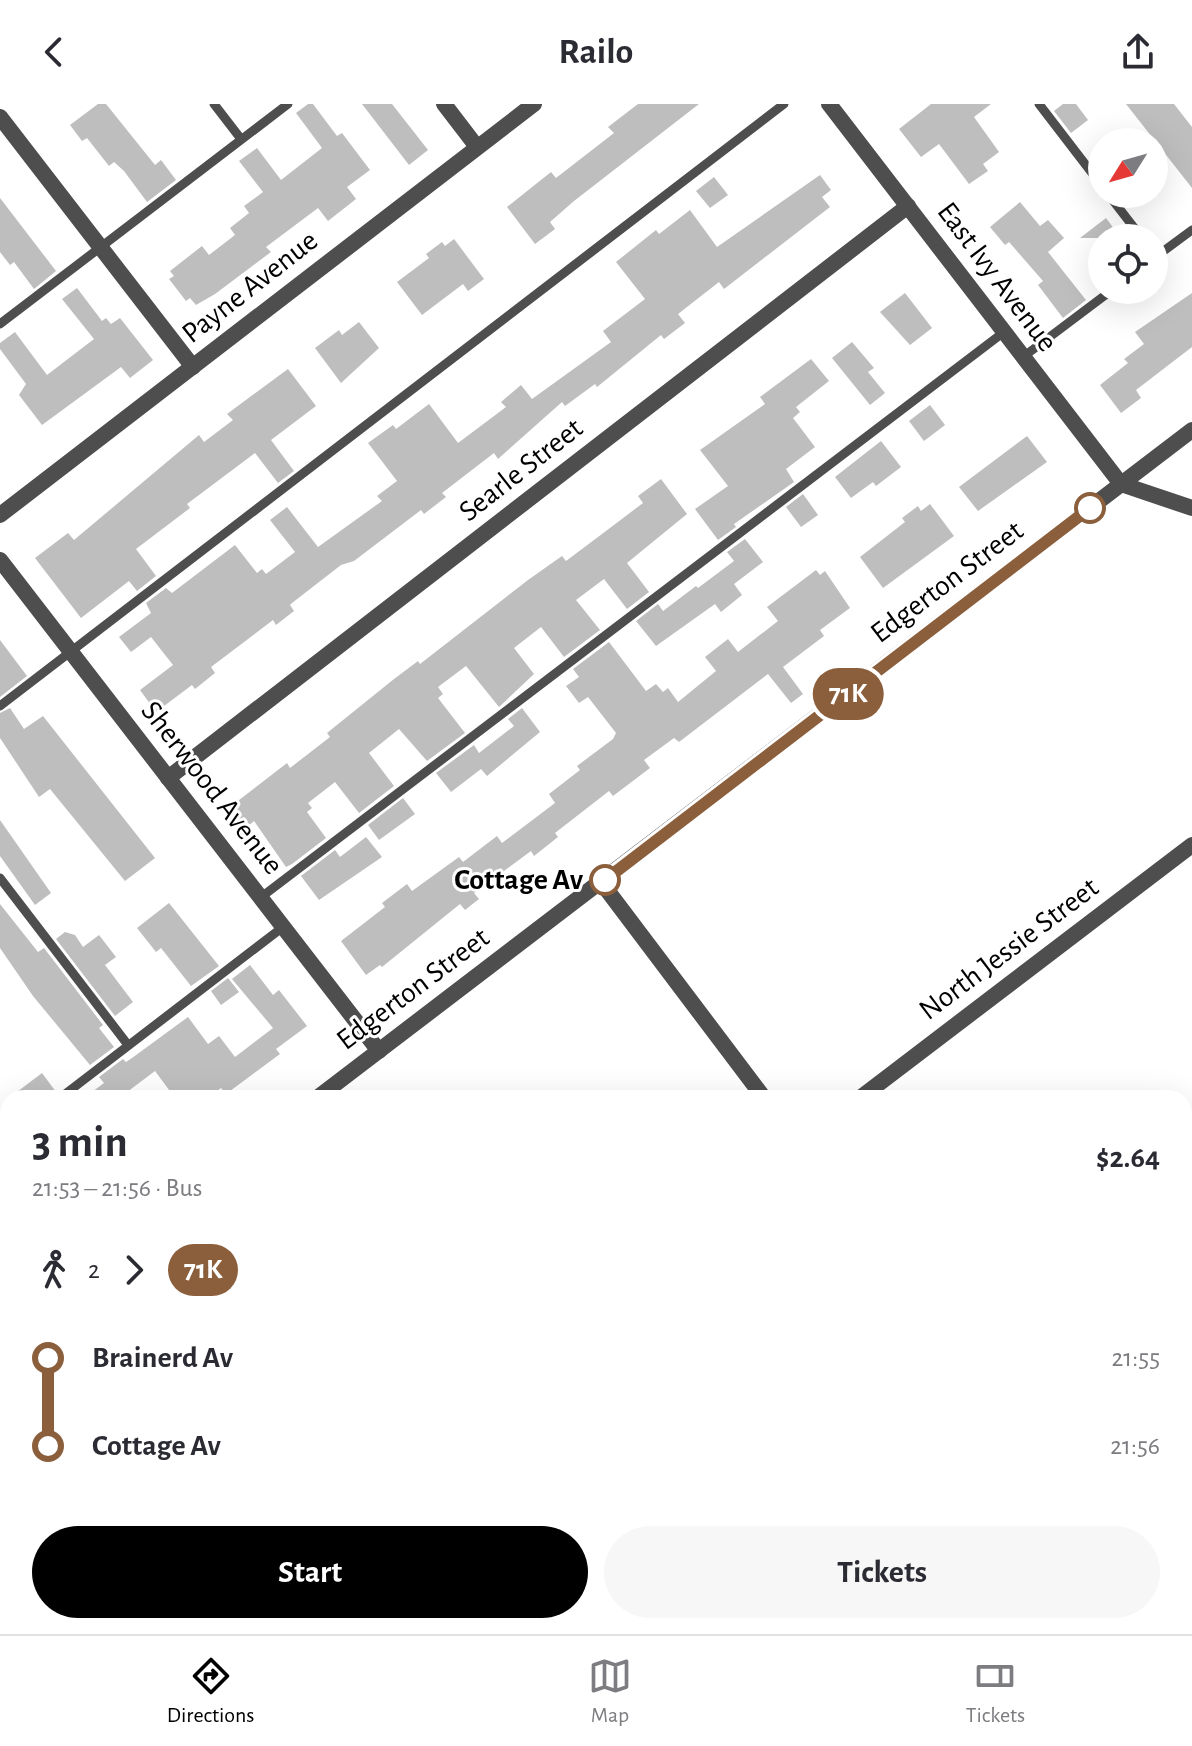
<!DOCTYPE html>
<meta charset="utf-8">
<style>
:root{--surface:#fff;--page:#f7f7f7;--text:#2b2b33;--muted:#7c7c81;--line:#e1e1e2;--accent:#000}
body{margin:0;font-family:"Alegreya Sans",sans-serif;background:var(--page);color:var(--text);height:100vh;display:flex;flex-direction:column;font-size:30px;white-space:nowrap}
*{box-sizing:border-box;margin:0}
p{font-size:26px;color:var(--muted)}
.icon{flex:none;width:44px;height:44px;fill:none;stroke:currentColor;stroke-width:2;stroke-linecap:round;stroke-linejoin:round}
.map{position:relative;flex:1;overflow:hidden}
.sheet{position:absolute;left:0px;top:986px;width:1192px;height:544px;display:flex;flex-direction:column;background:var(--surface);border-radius:24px 24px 0 0;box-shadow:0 8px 32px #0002}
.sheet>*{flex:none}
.badge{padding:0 16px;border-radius:26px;font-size:28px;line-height:52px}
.needle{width:52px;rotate:233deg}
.controls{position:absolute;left:1088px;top:24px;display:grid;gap:16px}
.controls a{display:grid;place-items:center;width:80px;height:80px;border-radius:50%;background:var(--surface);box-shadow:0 8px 32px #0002;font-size:40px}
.map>.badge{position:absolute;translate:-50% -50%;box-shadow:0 0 0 4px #fff}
.legs{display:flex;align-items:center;gap:12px;height:88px;padding:0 32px;font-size:26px}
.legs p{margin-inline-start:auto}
.summary{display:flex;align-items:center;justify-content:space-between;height:136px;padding:0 32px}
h1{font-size:44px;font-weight:700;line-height:60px}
.primary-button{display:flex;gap:16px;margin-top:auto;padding:16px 32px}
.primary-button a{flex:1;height:92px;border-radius:48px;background:var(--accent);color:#fff;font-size:32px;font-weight:700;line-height:92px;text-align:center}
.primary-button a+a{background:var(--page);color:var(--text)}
ul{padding:0 32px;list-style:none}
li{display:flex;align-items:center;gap:28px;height:88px;font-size:30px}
li i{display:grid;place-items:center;width:12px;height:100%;margin:0 10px;background:currentColor}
li i::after{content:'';width:20px;height:20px;margin:-10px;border:6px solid;border-radius:50%;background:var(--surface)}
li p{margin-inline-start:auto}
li:first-child i{background:linear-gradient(#0000 50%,currentColor 0)}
li:last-child i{background:linear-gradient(currentColor 50%,#0000 0)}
header{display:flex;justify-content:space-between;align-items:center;height:104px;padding:0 32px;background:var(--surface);font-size:36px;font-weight:700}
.tab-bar{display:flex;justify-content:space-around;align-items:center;height:112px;border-top:2px solid var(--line);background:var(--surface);font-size:22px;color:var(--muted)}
.tab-bar a{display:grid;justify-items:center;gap:4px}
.tab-bar .active{color:var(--accent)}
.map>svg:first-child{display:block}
.building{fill:#bebebe}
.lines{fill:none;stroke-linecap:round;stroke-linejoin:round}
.service{stroke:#4e4e4e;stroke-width:9}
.minor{stroke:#4e4e4e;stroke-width:16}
.tertiary{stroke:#4e4e4e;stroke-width:16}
.line-1-casing{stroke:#fff;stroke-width:18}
.line-1{stroke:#8b5e3c;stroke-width:12}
.stop-1-dot{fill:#fff;stroke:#8b5e3c;stroke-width:4}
.labels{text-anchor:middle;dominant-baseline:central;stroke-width:6;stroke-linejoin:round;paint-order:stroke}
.street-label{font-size:30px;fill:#000;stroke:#fff}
.stop-label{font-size:30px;font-weight:bold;fill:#000;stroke:#fff;text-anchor:end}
</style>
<header><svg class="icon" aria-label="back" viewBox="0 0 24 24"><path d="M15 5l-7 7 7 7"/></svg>Railo<svg class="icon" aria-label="share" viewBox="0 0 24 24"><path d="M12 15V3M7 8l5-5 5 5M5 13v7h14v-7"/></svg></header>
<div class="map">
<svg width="1192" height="1530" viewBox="0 0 1192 1530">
<rect width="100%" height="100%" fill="#fff"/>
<g class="building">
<polygon points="98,0 106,0 155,61 161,56 176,76 147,98 124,67 114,58 109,62 87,34 82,37 70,21"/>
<polygon points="308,0 313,0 337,32 342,29 370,66 347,83 356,95 328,117 318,104 266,143 271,148 215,190 196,201 190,194 186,197 169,175 174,172 170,167 202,142 209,151 235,131 230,124 249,109 244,102 263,88 239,57 257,44 281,76 322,44 296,9"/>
<polygon points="362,0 392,0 428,46 409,61"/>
<polygon points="638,0 699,0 574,97 550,118 555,125 535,140 507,103 551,68 556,74 614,29 608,23"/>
<polygon points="931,0 991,0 974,13 999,48 983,60 988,67 969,80 939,40 921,53 899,25"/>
<polygon points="1063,0 1076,0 1088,16 1071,29 1054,7"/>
<polygon points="1126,0 1174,0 1192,23 1192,84"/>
<polygon points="820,71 831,86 822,93 830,103 724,185 719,178 678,210 685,219 664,235 661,231 597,283 595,280 565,302 562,298 498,355 494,349 442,389 446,393 424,410 421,406 354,457 341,461 292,499 290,501 294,507 276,521 273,516 211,563 215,569 195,585 192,581 156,608 140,586 173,561 151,533 131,548 119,533 151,509 146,499 166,484 172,489 235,441 257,469 262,465 266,470 295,448 270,416 287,403 318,443 382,397 377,392 397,377 368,339 393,321 396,325 429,300 458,339 506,303 501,298 521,281 532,295 611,238 603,227 645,195 616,158 656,126 659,130 690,106 717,143"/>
<polygon points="714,73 728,91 710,104 696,87"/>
<polygon points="0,94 56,167 34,185 14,158 10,161 0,148"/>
<polygon points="1020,98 1040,122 1048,116 1064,134 1048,148 1086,196 1063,214 1038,181 1043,177 1009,138 1005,141 990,123"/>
<polygon points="1106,114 1121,134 1080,134"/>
<polygon points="454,135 484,175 468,187 463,180 422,211 397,178 429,154 426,150 442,138 445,142"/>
<polygon points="77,184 102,217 106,214 111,220 120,214 153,256 130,274 121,263 42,321 19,291 26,280 0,245 0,239 15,228 47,271 94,235 62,195"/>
<polygon points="905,189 932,224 910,241 880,208"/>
<polygon points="1192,189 1192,243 1136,286 1141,294 1121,309 1100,281 1128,259 1124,255 1144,240 1135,228"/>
<polygon points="359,218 379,244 341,279 315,244 339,226 342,231"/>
<polygon points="852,238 874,264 868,268 885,289 870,301 832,254"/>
<polygon points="811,255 829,277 796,303 800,308 793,314 815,343 786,365 794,378 734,420 736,423 718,436 695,405 728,382 700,346 765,300 760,293"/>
<polygon points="288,265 316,302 271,336 294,367 278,379 255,349 187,400 190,404 136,445 156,472 137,487 129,477 81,514 35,454 68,429 74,436 199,331 204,338 233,316 227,310"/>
<polygon points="930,301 945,321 924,337 909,317"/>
<polygon points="1027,332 1047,358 978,407 959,383"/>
<polygon points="881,337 901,363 876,382 873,378 851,394 835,373"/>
<polygon points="661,375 687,410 627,459 649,488 627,505 604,475 576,496 600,526 564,553 541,523 514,544 534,570 499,603 466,562 438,583 443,590 438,594 465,629 427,657 399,625 369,649 394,682 359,709 335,678 308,699 312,704 307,708 326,734 292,760 286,763 254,717 246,724 230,703 287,659 290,664 330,633 327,629 394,575 418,557 420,560 528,476 562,452 566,457 598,433 643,399 638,392"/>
<polygon points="803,390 818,411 801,423 786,403"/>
<polygon points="930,400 954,432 883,484 860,453 905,418 902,414 918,402 921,407"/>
<polygon points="745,435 763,458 734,480 742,491 721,508 715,500 656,542 636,517 658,500 663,507 696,482 698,484 734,457 727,448"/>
<polygon points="816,466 820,471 825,467 850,504 820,526 824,532 783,563 803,590 791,599 768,570 679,638 674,634 644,656 650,664 613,692 609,687 555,729 558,733 534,752 531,747 474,789 479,795 465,806 460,800 382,863 380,861 366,871 341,837 385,803 382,799 407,780 412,787 459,753 463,758 497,732 502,739 555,699 549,690 580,666 577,662 613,635 616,629 588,593 579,599 566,582 579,573 573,565 609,538 646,587 656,580 663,588 668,584 678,598 716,567 705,553 728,535 738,548 778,517 767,503"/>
<polygon points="0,536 27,572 0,593"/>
<polygon points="10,604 24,625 43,612 155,754 125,777 50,685 39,693 0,634 0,609"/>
<polygon points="522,604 540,628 487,672 481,665 451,688 436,669 474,641 479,649 514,622 508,615"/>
<polygon points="403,694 415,710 379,736 368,721"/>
<polygon points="0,716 51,789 35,801 0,752"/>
<polygon points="366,733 382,753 319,796 301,772 335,746 340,753"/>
<polygon points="169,799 219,862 191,882 161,844 156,848 137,824"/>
<polygon points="0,800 38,848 44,844 103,921 99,924 114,943 90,961 33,892 0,844"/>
<polygon points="65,828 75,831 83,843 99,831 116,853 105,861 133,898 115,912 56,835"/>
<polygon points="250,861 273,891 279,886 307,922 276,945 280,950 226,990 221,984 208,994 175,994 155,967 119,994 84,994 104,979 99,973 123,955 126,958 132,954 188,913 208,940 219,932 235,953 273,924 232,875"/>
<polygon points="228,874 239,888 221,901 211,887"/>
<polygon points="42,969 56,988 53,994 9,994"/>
</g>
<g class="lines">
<g class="service">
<polyline points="214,0 241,35"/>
<polyline points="1039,0 1102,82"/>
<polyline points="1108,90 1142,134"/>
<polyline points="1154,154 1192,126"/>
<polyline points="0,220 288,0"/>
<polyline points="1023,253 1112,186"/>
<polyline points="0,602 784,0"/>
<polyline points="0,774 128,941"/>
<polyline points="260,794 1004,228"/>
<polyline points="60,994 283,823"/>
<polyline points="0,1040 8,1034"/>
<polyline points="0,1439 8,1433"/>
</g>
<g class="minor">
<polyline points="444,0 477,43"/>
<polyline points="829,0 1121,380"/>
<polyline points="0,13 193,263"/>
<polyline points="0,456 379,947"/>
<polyline points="168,674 908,102"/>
<polyline points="601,778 764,994"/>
<polyline points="860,994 1192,741"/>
<polyline points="1184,1157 1192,1152"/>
<polyline points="1168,1522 1175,1530"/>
<polyline points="695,1530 705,1522"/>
</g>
<g class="tertiary">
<polyline points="1121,380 1192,404"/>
<polyline points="0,411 534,0"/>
<polyline points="317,994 1192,326"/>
<polyline points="0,1092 8,1102"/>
<polyline points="0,1236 8,1230"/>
<polyline points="334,1522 340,1530"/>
</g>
</g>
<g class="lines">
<defs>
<polyline id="line-1" points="605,776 1090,404"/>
</defs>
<use href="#line-1" class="line-1-casing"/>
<use href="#line-1" class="line-1"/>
</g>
<g class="stop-1-dot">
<circle cx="1090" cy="404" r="14"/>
<circle cx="605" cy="776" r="14"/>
</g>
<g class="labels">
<g class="street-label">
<text transform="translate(997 173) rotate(53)">East Ivy Avenue</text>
<text transform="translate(250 183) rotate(-38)">Payne Avenue</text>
<text transform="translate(521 366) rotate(-38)">Searle Street</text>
<text transform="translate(947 478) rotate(-37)">Edgerton Street</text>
<text transform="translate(212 684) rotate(52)">Sherwood Avenue</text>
<text transform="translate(1009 845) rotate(-37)">North Jessie Street</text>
<text transform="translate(413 885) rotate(-37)">Edgerton Street</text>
</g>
<g class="stop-label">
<text x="583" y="776">Cottage Av</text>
</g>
</g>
</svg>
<div class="controls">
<a><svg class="needle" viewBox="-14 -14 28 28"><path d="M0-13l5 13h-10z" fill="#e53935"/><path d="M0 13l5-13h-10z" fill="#7c7c81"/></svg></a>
<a><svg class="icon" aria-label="locate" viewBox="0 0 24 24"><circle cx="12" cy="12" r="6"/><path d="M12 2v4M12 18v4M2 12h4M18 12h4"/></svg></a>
</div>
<b class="badge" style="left:848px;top:590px;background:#8b5e3c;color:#fff">71K</b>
<section class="sheet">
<div class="summary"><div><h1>3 min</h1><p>21:53 – 21:56 · Bus</p></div><b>$2.64</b></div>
<div class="legs"><svg class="icon" aria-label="walk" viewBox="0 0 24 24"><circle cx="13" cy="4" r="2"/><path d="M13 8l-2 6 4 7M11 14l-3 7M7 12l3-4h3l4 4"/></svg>2<svg class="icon" aria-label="forward" viewBox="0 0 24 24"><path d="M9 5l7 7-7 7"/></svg><b class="badge" style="background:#8b5e3c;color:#fff">71K</b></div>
<ul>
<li><i style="color:#8b5e3c"></i><b>Brainerd Av</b><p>21:55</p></li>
<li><i style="color:#8b5e3c"></i><b>Cottage Av</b><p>21:56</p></li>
</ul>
<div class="primary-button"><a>Start</a><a>Tickets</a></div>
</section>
</div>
<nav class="tab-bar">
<a class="active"><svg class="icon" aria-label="directions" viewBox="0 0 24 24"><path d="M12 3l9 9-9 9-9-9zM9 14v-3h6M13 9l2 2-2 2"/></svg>Directions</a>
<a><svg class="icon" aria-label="map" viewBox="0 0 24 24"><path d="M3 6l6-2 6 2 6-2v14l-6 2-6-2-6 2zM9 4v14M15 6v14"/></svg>Map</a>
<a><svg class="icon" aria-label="tickets" viewBox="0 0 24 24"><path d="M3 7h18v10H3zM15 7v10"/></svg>Tickets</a>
</nav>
